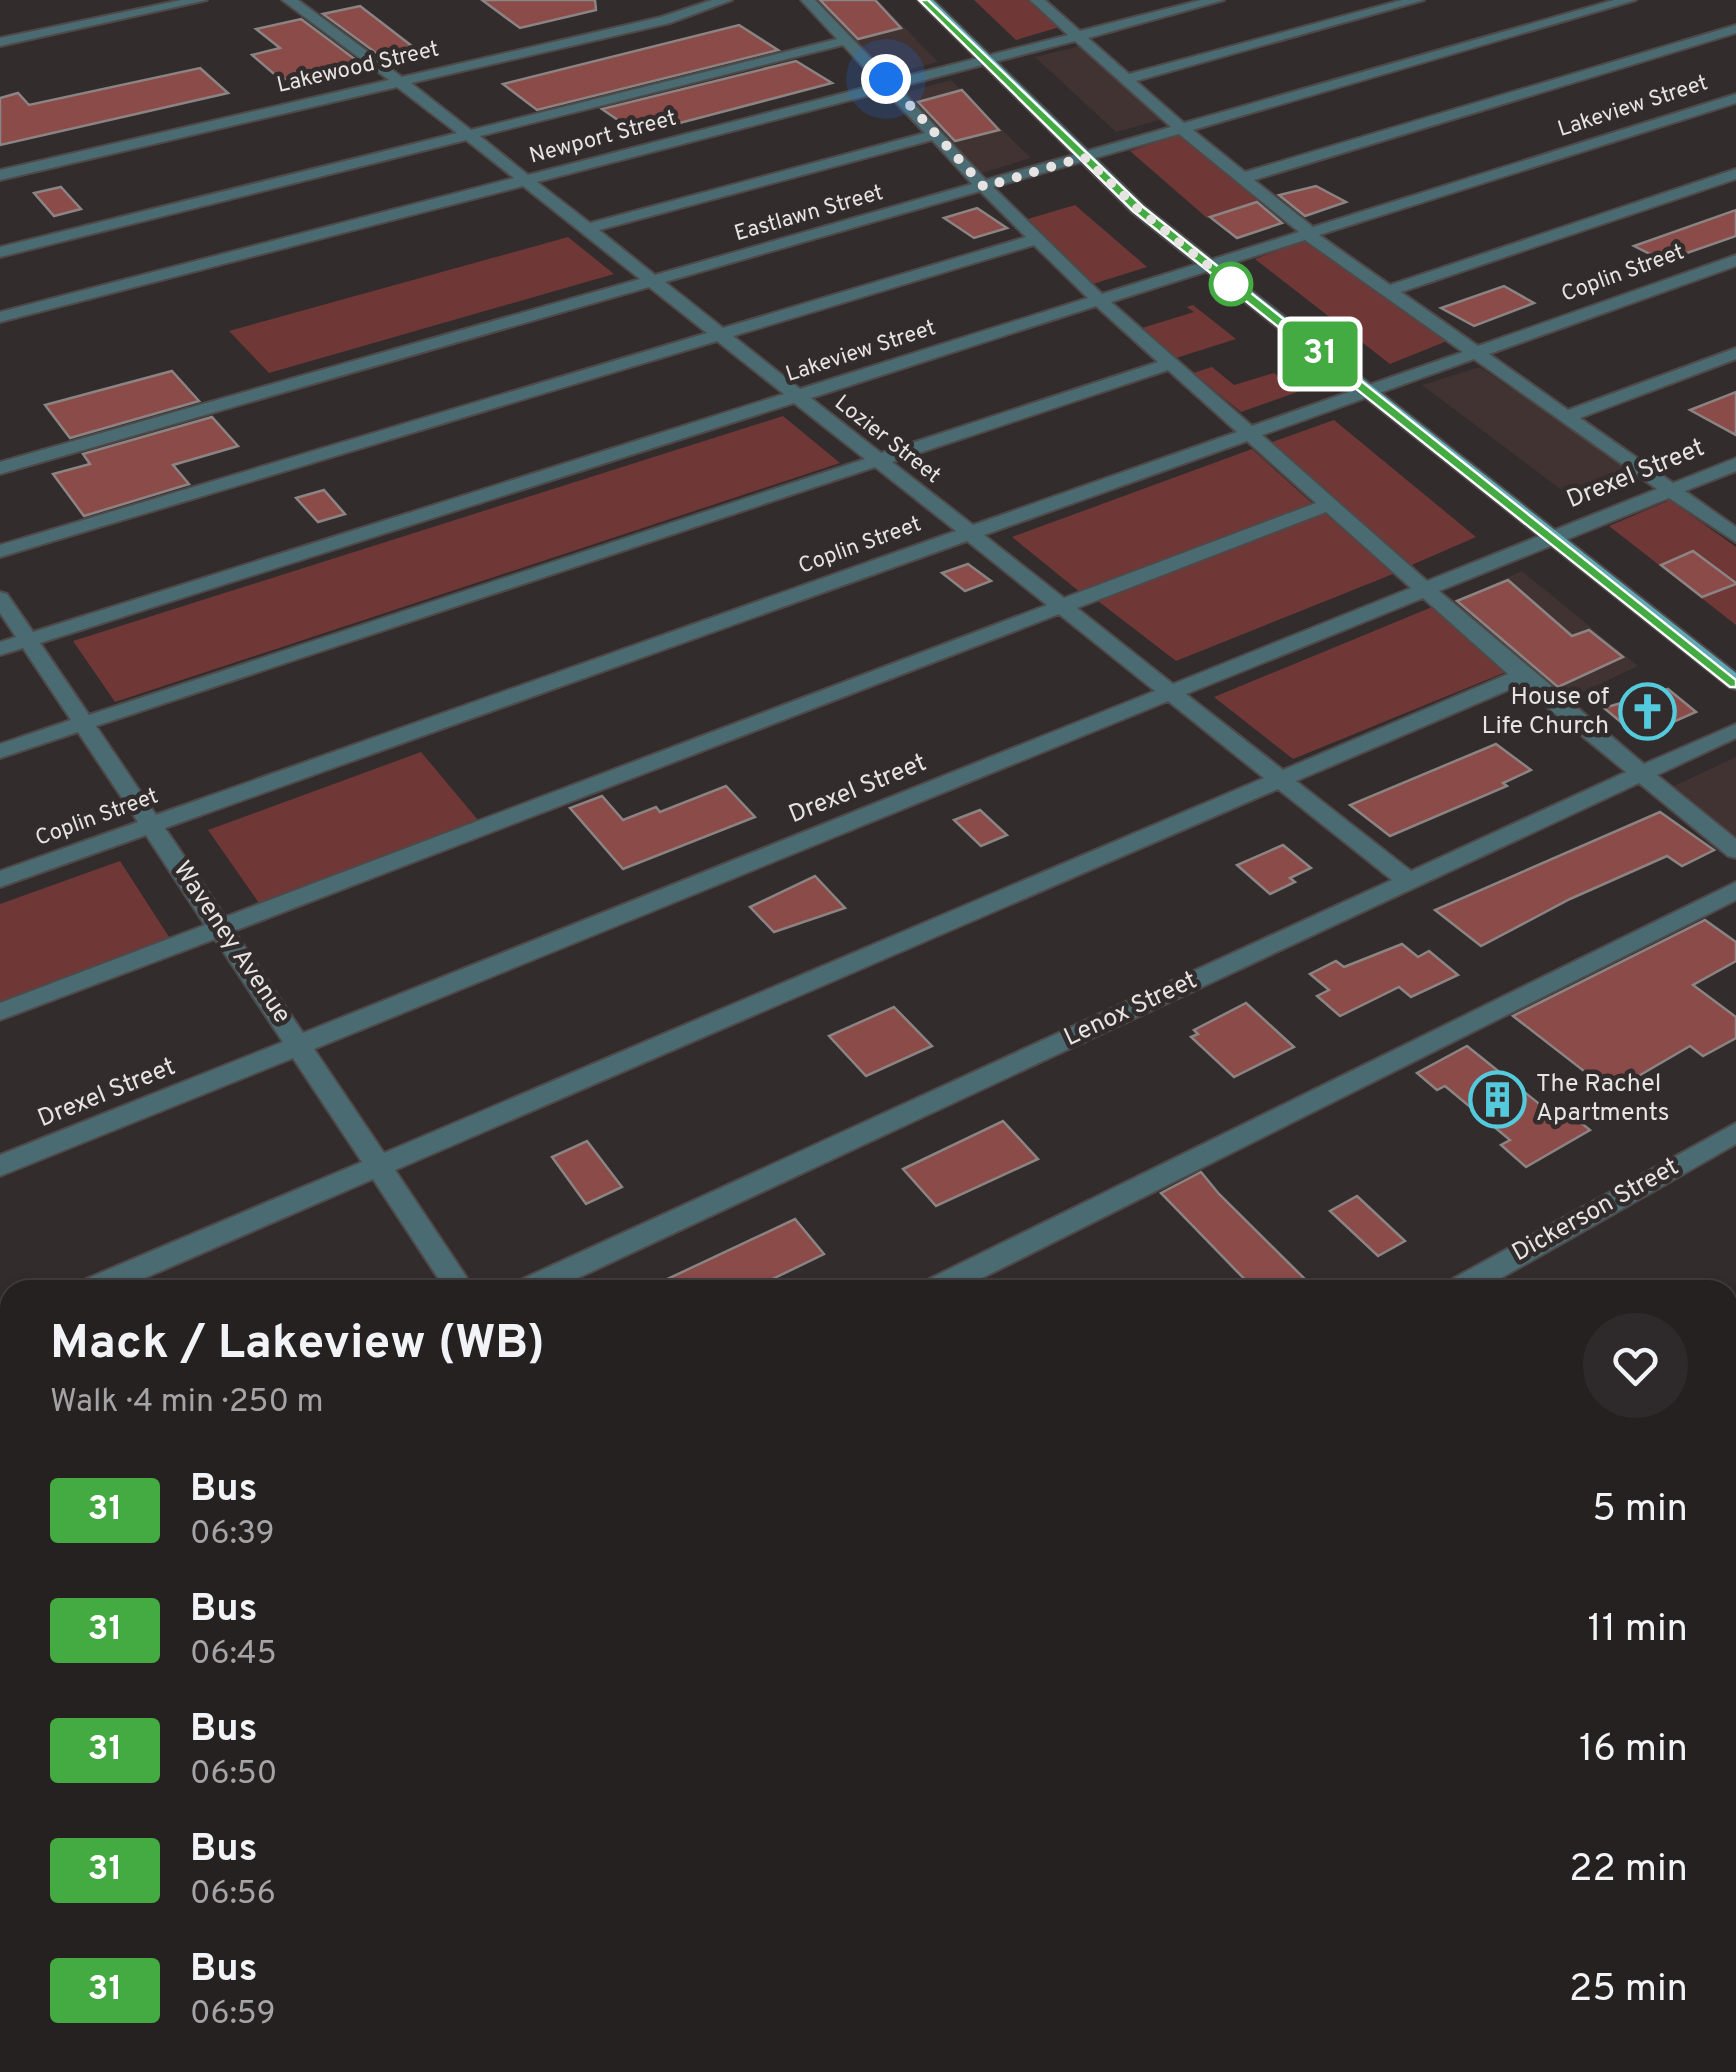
<!DOCTYPE html>
<meta charset="utf-8">
<style>
:root{--surface:#262121;--page:#2e292a;--text:#f1f3f6;--muted:#a4a3a5;--line:#423e3f}
body{margin:0;font-family:Overpass,sans-serif;background:var(--page);color:var(--text);height:100vh;display:flex;flex-direction:column;font-size:38px;white-space:nowrap}
*{box-sizing:border-box;margin:0}
p{font-size:32px;color:var(--muted)}
.icon{flex:none;width:55px;height:55px;fill:none;stroke:currentColor;stroke-width:2;stroke-linecap:round;stroke-linejoin:round}
.map{position:relative;flex:1;overflow:hidden}
.sheet{position:absolute;left:0px;top:1280px;width:1738px;height:792px;display:flex;flex-direction:column;background:var(--surface);border-radius:30px 30px 0 0;box-shadow:0 2px 8px #0004,0 0 0 2px var(--line)}
.sheet>*{flex:none}
.badge{padding:0 20px;border-radius:8px;font-size:35px;line-height:65px}
.you{position:absolute;width:50px;height:50px;margin:-25px;border:8px solid #fff;border-radius:50%;background:#1a73e8;box-shadow:0 0 0 15px #1a73e833}
.map>.badge{position:absolute;translate:-50% -50%;box-shadow:0 0 0 5px #fff}
.round{display:grid;place-items:center;flex:none;width:105px;height:105px;border-radius:52px;background:var(--page)}
.head{display:flex;align-items:center;justify-content:space-between;height:170px;padding:0 50px}
h1{font-size:48px;font-weight:700;line-height:75px}
ul{padding:0;list-style:none}
li{display:flex;align-items:center;gap:30px;height:120px;padding:0 50px}
li div{flex:1}
li b{display:block;font-size:38px}
li em{font-style:normal}
li .badge{min-width:110px;font-weight:700;text-align:center}
.map>svg:first-child{display:block}
.built{fill:#403332}
.green{fill:#6f3837}
.building{fill:#8a4b49;stroke:#8b8483;stroke-width:2.5}
.lines{fill:none;stroke-linecap:round;stroke-linejoin:round}
.minor-casing{stroke:#4f4949;stroke-width:4}
.major-casing{stroke:#4f4949;stroke-width:4}
.minor{fill:#4a6b71;fill-rule:evenodd}
.major{fill:#60a7b3;fill-rule:evenodd}
.line{fill:#44aa42;stroke:#fff;stroke-width:2.5}
.walk{stroke:#e7e3e3;stroke-width:10;stroke-dasharray:0 18}
.stop-dot{fill:#fff;stroke:#44aa42;stroke-width:5}
.labels{text-anchor:middle;dominant-baseline:central;stroke-width:9;stroke-linejoin:round;paint-order:stroke}
.far-street-label{font-size:22px;fill:#e7e3e3;stroke:#322c2c}
.street-label{font-size:25px;fill:#e7e3e3;stroke:#322c2c}
.poi-label{font-size:25px;fill:#e7e3e3;stroke:#322c2c;text-anchor:end}
</style>
<div class="map">
<svg width="1736" height="2072" viewBox="0 0 1736 2072">
<rect width="100%" height="100%" fill="#322c2c"/>
<g class="built">
<polygon points="814,0 878,0 938,62 888,75"/>
<polygon points="1084,45 1164,119 1116,132 1035,57"/>
<polygon points="951,80 1031,158 979,174 904,93"/>
<polygon points="1480,367 1638,475 1576,501 1422,385"/>
<polygon points="1522,571 1638,666 1566,700 1453,602"/>
<polygon points="1736,757 1736,837 1674,786"/>
</g>
<g class="green">
<polygon points="974,0 1032,0 1063,26 1016,40"/>
<polygon points="1183,133 1267,198 1207,218 1130,151"/>
<polygon points="1075,205 1147,267 1093,284 1021,221"/>
<polygon points="568,237 614,274 269,373 229,331"/>
<polygon points="1305,240 1447,341 1390,364 1255,259"/>
<polygon points="1193,305 1236,339 1176,358 1142,328 1194,312 1187,307"/>
<polygon points="1212,367 1234,385 1274,373 1300,391 1241,412 1193,373"/>
<polygon points="783,416 840,463 115,702 73,641"/>
<polygon points="1334,420 1476,537 1407,567 1269,443"/>
<polygon points="1252,449 1313,504 1081,593 1012,537"/>
<polygon points="1670,500 1736,547 1736,625 1609,526"/>
<polygon points="1323,512 1393,574 1176,661 1098,601"/>
<polygon points="1432,607 1506,672 1293,759 1214,697"/>
<polygon points="421,752 478,820 259,903 208,830"/>
<polygon points="120,861 171,940 0,1004 0,904"/>
<polygon points="10,1767 10,2029 0,2034 0,1772"/>
</g>
<g class="building">
<polygon points="482,0 595,0 596,10 520,28"/>
<polygon points="820,0 875,0 901,28 858,39"/>
<polygon points="360,6 386,26 417,50 383,58 323,14"/>
<polygon points="301,19 360,63 281,80 252,55 280,48 256,29"/>
<polygon points="739,25 778,50 537,110 503,84"/>
<polygon points="796,61 832,83 638,134 602,109"/>
<polygon points="200,68 228,93 0,145 0,98 18,93 29,105"/>
<polygon points="962,90 999,130 955,141 918,102"/>
<polygon points="1316,186 1346,202 1305,216 1279,195"/>
<polygon points="61,187 81,209 54,216 34,193"/>
<polygon points="1257,202 1282,223 1237,238 1210,217"/>
<polygon points="977,208 1007,228 974,238 944,218"/>
<polygon points="1736,210 1736,236 1664,261 1634,246"/>
<polygon points="1504,286 1534,303 1474,326 1441,308"/>
<polygon points="172,371 199,401 70,438 45,405"/>
<polygon points="1736,392 1736,435 1690,410"/>
<polygon points="212,417 238,446 173,465 189,484 84,516 53,474 90,464 83,454"/>
<polygon points="324,490 345,514 318,522 296,498"/>
<polygon points="1693,551 1736,583 1736,584 1702,597 1661,565"/>
<polygon points="968,564 991,581 965,591 942,573"/>
<polygon points="1508,580 1572,636 1589,630 1623,657 1558,687 1457,601"/>
<polygon points="1668,689 1696,712 1639,737 1604,708"/>
<polygon points="1496,744 1531,770 1503,783 1507,786 1390,836 1350,805"/>
<polygon points="726,786 755,817 623,869 570,808 602,796 623,820 656,807 660,812"/>
<polygon points="980,810 1007,835 981,846 954,820"/>
<polygon points="1660,812 1714,850 1682,866 1667,856 1570,899 1481,946 1435,910"/>
<polygon points="1283,845 1311,868 1290,878 1295,882 1270,894 1237,865"/>
<polygon points="815,876 845,908 774,932 750,907"/>
<polygon points="1705,920 1736,942 1736,961 1693,985 1736,1017 1736,1038 1703,1056 1690,1046 1611,1092 1513,1016"/>
<polygon points="1402,944 1418,957 1429,951 1458,975 1411,997 1399,987 1340,1016 1317,996 1329,990 1310,974 1336,961 1344,967"/>
<polygon points="1246,1003 1294,1047 1234,1077 1191,1037 1198,1034 1194,1030"/>
<polygon points="894,1007 932,1046 866,1076 829,1036"/>
<polygon points="1467,1046 1553,1115 1564,1109 1590,1130 1526,1167 1501,1145 1510,1140 1445,1086 1437,1090 1417,1073"/>
<polygon points="1003,1121 1038,1159 936,1206 903,1169"/>
<polygon points="587,1141 622,1187 586,1204 552,1157"/>
<polygon points="1201,1172 1219,1194 1316,1290 1255,1290 1161,1193"/>
<polygon points="1357,1196 1405,1241 1378,1256 1330,1211"/>
<polygon points="795,1219 824,1254 750,1290 644,1290"/>
</g>
<g class="lines">
<defs>
<g id="minor">
<polygon points="181,0 207,0 0,46 0,38"/>
<path d="M282 0H298L402 77 661 17 712 0H732L670 23 411 83 471 130 837 39 801 0H815L892 80 1068 35 1030 0H1045L1080 31 1201 0H1224L1088 38 1129 74 1402 0H1424L1136 81 1184 123 1614 0H1636L1193 130 1245 172 1736 25V33L1254 180 1313 227 1736 94V103L1319 235 1390 285 1736 169V179L1401 292 1478 346 1736 255V266L1489 354 1568 410 1736 348V359L1580 418 1673 483 1736 458V471L1685 491 1736 527V542L1669 498 1439 591 1644 764 1736 724V738L1657 775 1736 839V858L1728 856 1639 783 552 1290H512L516 1282 1392 880 1278 789 395 1170 475 1290H446L373 1179 117 1290H75L79 1282 362 1162 293 1058 0 1176V1155L283 1042 215 939 0 1020V1003L205 925 146 835 0 887V871L138 822 78 732 0 758V744L71 720 23 648 0 655V642L16 637 0 613V592L7 594 33 632 784 394 717 341 0 557V545L707 333 649 287 0 474V462L640 279 523 186 0 322V312L514 178 466 140 0 257V247L457 133 397 87 0 180V170L389 80ZM1075 41 1171 127 986 180 898 87ZM843 45 879 84 528 175 480 136ZM885 91 925 133 590 223 537 182ZM1179 134 1299 232 1102 294 993 187ZM932 140 972 184 655 275 599 230ZM980 191 1026 237 723 328 665 282ZM1305 240 1463 352 1252 426 1111 302ZM1034 245 1088 298 800 389 733 336ZM1096 306 1158 362 881 453 811 398ZM1474 359 1657 489 1427 581 1262 435ZM1168 370 1237 432 973 525 892 462ZM794 403 865 459 89 715 40 643ZM1247 441 1316 503 1064 598 984 535ZM875 467 956 531 156 815 96 726ZM1326 512 1411 588 1173 684 1077 608ZM967 541 1047 605 225 917 165 828ZM1423 598 1508 674 1283 770 1186 694ZM1059 614 1155 691 303 1033 234 931ZM1520 685 1626 772 1411 871 1296 781ZM1168 701 1264 778 384 1153 314 1049Z"/>
<polygon points="1736,882 1736,900 958,1290 919,1290 923,1282"/>
<polygon points="1736,1123 1736,1144 1480,1290 1443,1290 1447,1282"/>
<polygon points="10,1313 10,1336 0,1339 0,1316"/>
<polygon points="1736,1390 1736,1417 1728,1420 1728,1393"/>
<polygon points="10,1516 10,1543 0,1547 0,1520"/>
<polygon points="1736,1739 1736,1772 1728,1775 1728,1742"/>
<polygon points="10,1744 10,1775 0,1779 0,1748"/>
<polygon points="48,2062 97,2062 93,2072 44,2072"/>
<polygon points="671,2062 718,2062 714,2072 667,2072"/>
<polygon points="956,2062 995,2062 999,2072 960,2072"/>
<polygon points="1277,2062 1322,2062 1318,2072 1273,2072"/>
</g>
<polygon id="major" points="918,0 933,0 1144,206 1736,673 1736,689 1729,687 1132,212"/>
</defs>
<use href="#minor" class="minor-casing"/>
<use href="#major" class="major-casing"/>
<use href="#minor" class="minor"/>
<use href="#major" class="major"/>
</g>
<polygon class="line" points="919,0 928,0 1142,206 1736,680 1736,687 1730,687 1133,211"/>
<g class="lines">
<polyline class="walk" points="886,79 984,187 1084,157 1138,209 1231,284"/>
</g>
<defs>
<symbol id="church-ring" viewBox="-11 -11 22 22"><circle r="9.5" fill="#322c2c" stroke="#54cadd" stroke-width="1.5"/><path d="M-1.2-6h2.4v3.5h3.3v2.4h-3.3V6h-2.4V-.1h-3.3v-2.4h3.3Z" fill="#54cadd"/></symbol>
<symbol id="building-ring" viewBox="-11 -11 22 22"><circle r="9.5" fill="#322c2c" stroke="#54cadd" stroke-width="1.5"/><path d="M-4-6H4V6H1V3H-1V6H-4ZM-2.5-4.3h1.7v1.8h-1.7ZM.8-4.3h1.7v1.8H.8ZM-2.5-1h1.7V.8h-1.7ZM.8-1h1.7V.8H.8Z" fill="#54cadd"/></symbol>
</defs>
<g fill-rule="evenodd">
<use href="#church-ring" x="1616" y="680" width="63" height="63"/>
<use href="#building-ring" x="1466" y="1068" width="63" height="63"/>
</g>
<circle class="stop-dot" cx="1231" cy="284" r="20"/>
<g class="labels">
<g class="far-street-label">
<text transform="translate(358 68) rotate(-13)">Lakewood Street</text>
<text transform="translate(1633 107) rotate(-18)">Lakeview Street</text>
<text transform="translate(603 138) rotate(-15)">Newport Street</text>
<text transform="translate(809 214) rotate(-16)">Eastlawn Street</text>
<text transform="translate(1623 274) rotate(-20)">Coplin Street</text>
<text transform="translate(861 352) rotate(-18)">Lakeview Street</text>
<text transform="translate(887 440) rotate(38)">Lozier Street</text>
<text transform="translate(860 546) rotate(-20)">Coplin Street</text>
<text transform="translate(97 818) rotate(-20)">Coplin Street</text>
</g>
<g class="street-label">
<text transform="translate(1636 475) rotate(-22)">Drexel Street</text>
<text transform="translate(858 790) rotate(-22)">Drexel Street</text>
<text transform="translate(231 943) rotate(56)">Waveney Avenue</text>
<text transform="translate(1131 1010) rotate(-25)">Lenox Street</text>
<text transform="translate(107 1094) rotate(-22)">Drexel Street</text>
<text transform="translate(1596 1211) rotate(-29)">Dickerson Street</text>
</g>
<g class="poi-label">
<text x="1609" y="698">House of<tspan x="1609" dy="29">Life Church</tspan></text>
<text x="1536" y="1085" text-anchor="start">The Rachel<tspan x="1536" dy="29">Apartments</tspan></text>
</g>
</g>
</svg>
<div class="you" style="left:886px;top:79px"></div>
<b class="badge" style="left:1320px;top:354px;background:#44aa42;color:#fff">31</b>
<section class="sheet">
<div class="head"><div><h1>Mack / Lakeview (WB)</h1><p>Walk · 4 min · 250 m</p></div><a class="round"><svg class="icon" aria-label="heart" viewBox="0 0 24 24"><path d="M12 20l-8-8c-3-5 5-10 8-4 3-6 11-1 8 4z"/></svg></a></div>
<ul>
<li><span class="badge" style="background:#44aa42;color:#fff">31</span><div><b>Bus</b><p>06:39</p></div><em>5 min</em></li>
<li><span class="badge" style="background:#44aa42;color:#fff">31</span><div><b>Bus</b><p>06:45</p></div><em>11 min</em></li>
<li><span class="badge" style="background:#44aa42;color:#fff">31</span><div><b>Bus</b><p>06:50</p></div><em>16 min</em></li>
<li><span class="badge" style="background:#44aa42;color:#fff">31</span><div><b>Bus</b><p>06:56</p></div><em>22 min</em></li>
<li><span class="badge" style="background:#44aa42;color:#fff">31</span><div><b>Bus</b><p>06:59</p></div><em>25 min</em></li>
</ul>
</section>
</div>
